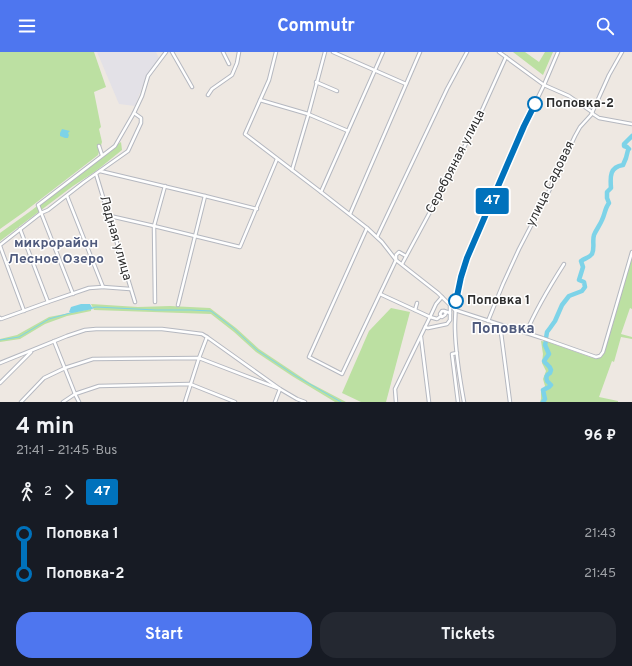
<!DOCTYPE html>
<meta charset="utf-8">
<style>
:root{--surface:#171b24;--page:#242831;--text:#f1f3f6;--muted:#9ea1a6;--accent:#4e76ef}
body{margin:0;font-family:Overpass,sans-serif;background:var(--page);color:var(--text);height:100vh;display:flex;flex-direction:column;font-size:15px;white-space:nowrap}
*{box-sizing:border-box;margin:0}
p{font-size:13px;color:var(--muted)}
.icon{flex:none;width:22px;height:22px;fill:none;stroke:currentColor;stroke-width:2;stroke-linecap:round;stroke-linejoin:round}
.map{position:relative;height:350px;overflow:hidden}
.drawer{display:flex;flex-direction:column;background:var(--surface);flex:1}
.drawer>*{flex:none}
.badge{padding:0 8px;border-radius:3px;font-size:14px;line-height:26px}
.map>.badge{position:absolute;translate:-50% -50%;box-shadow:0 0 0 2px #fff}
.legs{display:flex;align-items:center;gap:6px;height:44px;padding:0 16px;font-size:13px}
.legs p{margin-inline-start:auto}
.overview{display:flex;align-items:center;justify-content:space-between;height:68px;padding:0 16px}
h1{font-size:22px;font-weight:700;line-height:30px}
.primary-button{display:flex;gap:8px;margin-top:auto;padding:8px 16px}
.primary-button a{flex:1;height:46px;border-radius:16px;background:var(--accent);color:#fff;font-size:16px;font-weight:700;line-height:46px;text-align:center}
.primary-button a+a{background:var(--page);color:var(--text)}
ul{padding:0 16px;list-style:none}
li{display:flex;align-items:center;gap:14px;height:40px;font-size:15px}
li i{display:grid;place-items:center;width:6px;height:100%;margin:0 5px;background:currentColor}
li i::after{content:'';width:10px;height:10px;margin:-5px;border:3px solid;border-radius:50%;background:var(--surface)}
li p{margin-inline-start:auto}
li:first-child i{background:linear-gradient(#0000 50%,currentColor 0)}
li:last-child i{background:linear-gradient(currentColor 50%,#0000 0)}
header{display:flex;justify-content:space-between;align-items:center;height:52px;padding:0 16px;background:var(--accent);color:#fff;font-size:18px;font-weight:700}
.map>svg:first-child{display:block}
.industrial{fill:#e3e1e7}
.green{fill:#bce0a2}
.water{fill:#7dd3e8}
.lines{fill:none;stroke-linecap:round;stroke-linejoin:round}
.stream{stroke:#7dd3e8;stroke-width:1}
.river{stroke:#7dd3e8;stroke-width:4.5}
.minor-casing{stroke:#b5b8c0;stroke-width:4.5}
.minor{stroke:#fff;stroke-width:2.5}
.line-1-casing{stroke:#fff;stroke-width:9}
.line-1{stroke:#0072bc;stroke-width:6}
.stop-1-dot{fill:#fff;stroke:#0072bc;stroke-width:2}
.labels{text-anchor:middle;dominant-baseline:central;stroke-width:3;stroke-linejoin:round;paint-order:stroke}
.stop-label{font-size:13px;font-weight:bold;fill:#2e2e2e;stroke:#fff;text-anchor:start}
.street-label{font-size:13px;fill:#2e2e2e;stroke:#fff}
.neighbourhood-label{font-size:14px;font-weight:bold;fill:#505b7d;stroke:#fff}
.quarter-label{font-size:15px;font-weight:bold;fill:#505b7d;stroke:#fff}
</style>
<header><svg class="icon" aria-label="menu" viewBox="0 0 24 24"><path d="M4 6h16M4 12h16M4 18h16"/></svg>Commutr<svg class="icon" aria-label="search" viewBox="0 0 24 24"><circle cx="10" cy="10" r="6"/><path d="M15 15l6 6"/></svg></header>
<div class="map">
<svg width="632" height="350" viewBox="0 0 632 350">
<rect width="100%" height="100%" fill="#eee8e2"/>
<polygon class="industrial" points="97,0 156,0 159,6 146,25 135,54 119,52"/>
<g class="green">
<polygon points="0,0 94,0 106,35 94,40 101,75 99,77 102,90 98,103 24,160 0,177"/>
<polygon points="513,0 525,0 539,10 545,0 553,0 543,23"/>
<polygon points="121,90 122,98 96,119 73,134 0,189 0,181 32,158"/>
<polygon points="632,204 632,257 630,256 621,282 632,285 632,287 621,285 614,310 612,309 599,345 618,349 618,350 540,350 541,347 541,340 545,334 543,327 546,319 542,311 543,302 541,289 548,290 593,306 600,306 605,297"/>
<polygon points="91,252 138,255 170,254 210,256 236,276 259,297 310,331 346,350 335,350 292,324 256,300 234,280 211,262 94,258"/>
<polygon points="391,256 410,260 386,350 361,350 342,341 369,279"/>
<polygon points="91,257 91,259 67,264 45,272 20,287 0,290 0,287 17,283 49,265"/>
</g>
<g class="water">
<polygon points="62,77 70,79 68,81 69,83 68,86 65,86 60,84 60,81"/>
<polygon points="81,252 90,252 93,257 72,261 69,260 71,255"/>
</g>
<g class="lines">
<g class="stream">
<polyline points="92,256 96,255 156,258 191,258 211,259 232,275 257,298 296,324 341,350"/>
<polyline points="0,288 19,285 49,267 77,259"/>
</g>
<g class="river">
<path d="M546 286 547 280 550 276 555 269 562 253 569 244 582 239 585 235 584 230 579 228 583 215 581 209C585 206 589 206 592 202 595 196 592 189 594 183 596 178 600 173 602 168 605 162 605 156 609 151L607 146V140L611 136C610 124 610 115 623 113L626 106 628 98 629 97 627 95 624 94V92L632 84"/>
<path d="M543 350 545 347 543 338 549 335 551 333 547 329C546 325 546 323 550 321L551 318C549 312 546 313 544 309L549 302 545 293 546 289"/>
</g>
<defs>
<g id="minor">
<polyline points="172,0 192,35"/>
<polyline points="223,0 229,12"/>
<polyline points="276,0 269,28 245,82 321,140 367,176 382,190 396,208 438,241 455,258 542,286 596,305 600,304 603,300 632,200"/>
<polyline points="333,0 406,32"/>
<polyline points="499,0 544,33 569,44 592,60 593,62 599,66 632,72"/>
<polyline points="316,30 337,39"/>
<polyline points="208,43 212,37 232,23 237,11 239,0"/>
<polyline points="260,48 308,62 348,79"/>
<polyline points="99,94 102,103"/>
<polyline points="292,118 308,64 325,0"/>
<polyline points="100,119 205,144 257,157"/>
<polyline points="96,122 135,250"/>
<polyline points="321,140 383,0"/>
<polyline points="350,162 420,0"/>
<polyline points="110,164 154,174 240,195 277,107"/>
<polyline points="367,176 309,305 342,322 396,208 396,203 399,200 406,204"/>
<polyline points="20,177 48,250"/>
<polyline points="377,185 447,37 467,0"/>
<polyline points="0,193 41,161 48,158 84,130 128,99 141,71 141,66 134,61 142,44 148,24 166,0"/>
<polyline points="0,194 24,259"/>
<polyline points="402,212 458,108 483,56 506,5"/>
<polyline points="103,235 130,237"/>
<polyline points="73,242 38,153 115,94 134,61"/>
<polyline points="380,242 430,265 437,267 441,264"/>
<polyline points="155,250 154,174 165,134"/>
<polyline points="178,253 205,144"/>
<polyline points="415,258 417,251"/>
<polyline points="444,259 446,261 445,263 442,265 440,262 442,259 444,259 450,261"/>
<polyline points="0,266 1,267 48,250 89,236 103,235 67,144"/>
<polyline points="488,269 503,232 519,197 548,141 575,84 580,75 591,63 609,23 622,0"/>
<polyline points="500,273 510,350"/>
<polyline points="425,275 428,276 447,272 450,268 450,254"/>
<path d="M526 281C536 257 550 234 564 212"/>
<polyline points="207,285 280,337 275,350"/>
<polyline points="421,285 429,350"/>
<polyline points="54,289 75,342 79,350"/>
<polyline points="457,301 452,302 458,350"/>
<polyline points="0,311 67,284 85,278 96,277 162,277 202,282 207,285 199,306 185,350"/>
<polyline points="0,331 31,300"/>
<polyline points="21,350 44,326 65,316 93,307 199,306 280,337 297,347 305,350"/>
<polyline points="63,350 75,342 99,334 190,332 235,350"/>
<polyline points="396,350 395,337 430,265 436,252 442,245"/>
<path d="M464 350C455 300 448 254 467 206L524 74 544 33 558 0"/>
</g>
</defs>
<use href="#minor" class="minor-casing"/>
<use href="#minor" class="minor"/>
</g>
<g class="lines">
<defs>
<polyline id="line-1" points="456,249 461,225 467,206 524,74 535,52"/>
</defs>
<use href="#line-1" class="line-1-casing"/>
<use href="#line-1" class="line-1"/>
</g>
<g class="stop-1-dot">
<circle cx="535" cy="52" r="7"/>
<circle cx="456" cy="249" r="7"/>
</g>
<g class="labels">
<g class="stop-label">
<text x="546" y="52">Поповка-2</text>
<text x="467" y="249">Поповка 1</text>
</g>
<g class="street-label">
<text transform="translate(456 110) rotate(-63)">Серебряная улица</text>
<text transform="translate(551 132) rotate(-64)">улица Садовая</text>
<text transform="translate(115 186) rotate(74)">Ладная улица</text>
</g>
<g class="neighbourhood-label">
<text x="56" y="191">микрорайон<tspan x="56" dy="16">Лесное Озеро</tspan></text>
</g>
<g class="quarter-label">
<text x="503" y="277">Поповка</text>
</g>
</g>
</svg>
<b class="badge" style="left:492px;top:149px;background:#0072bc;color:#fff">47</b>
</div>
<section class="drawer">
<div class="overview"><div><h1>4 min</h1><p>21:41 – 21:45 · Bus</p></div><b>96 ₽</b></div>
<div class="legs"><svg class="icon" aria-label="walk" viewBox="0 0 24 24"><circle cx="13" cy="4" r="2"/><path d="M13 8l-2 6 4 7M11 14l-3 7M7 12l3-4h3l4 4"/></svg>2<svg class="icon" aria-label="forward" viewBox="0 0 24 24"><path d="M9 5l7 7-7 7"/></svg><b class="badge" style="background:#0072bc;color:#fff">47</b></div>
<ul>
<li><i style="color:#0072bc"></i><b>Поповка 1</b><p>21:43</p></li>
<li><i style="color:#0072bc"></i><b>Поповка-2</b><p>21:45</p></li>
</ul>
<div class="primary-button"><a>Start</a><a>Tickets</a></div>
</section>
